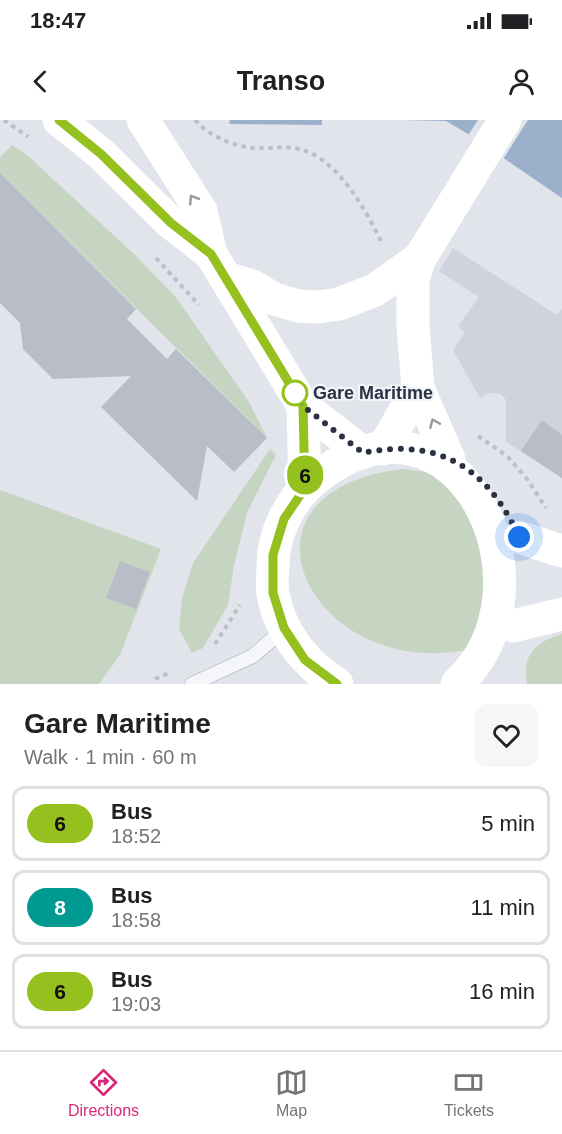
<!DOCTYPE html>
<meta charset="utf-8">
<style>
:root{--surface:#fff;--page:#f6f6f6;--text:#202124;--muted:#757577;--line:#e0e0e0;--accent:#db2777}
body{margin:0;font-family:Arial,sans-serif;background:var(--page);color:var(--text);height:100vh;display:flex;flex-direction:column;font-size:22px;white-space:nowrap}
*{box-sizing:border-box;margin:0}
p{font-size:20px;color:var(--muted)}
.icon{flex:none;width:33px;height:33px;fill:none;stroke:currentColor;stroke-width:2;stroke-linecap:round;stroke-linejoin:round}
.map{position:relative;height:564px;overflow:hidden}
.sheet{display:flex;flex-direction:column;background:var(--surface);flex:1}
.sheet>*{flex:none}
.badge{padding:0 12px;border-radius:20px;font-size:21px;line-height:39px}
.you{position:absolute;width:30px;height:30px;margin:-15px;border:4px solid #fff;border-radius:50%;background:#1a73e8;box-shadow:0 0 0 9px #1a73e833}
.map>.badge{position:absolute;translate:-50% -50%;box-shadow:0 0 0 3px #fff}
.round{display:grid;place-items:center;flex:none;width:63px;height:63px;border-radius:12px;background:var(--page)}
.headline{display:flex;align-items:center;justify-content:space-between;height:102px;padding:0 24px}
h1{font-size:28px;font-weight:700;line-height:45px}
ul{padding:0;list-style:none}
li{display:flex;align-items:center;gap:18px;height:75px;margin:0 12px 9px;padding:0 12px;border:3px solid var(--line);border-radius:12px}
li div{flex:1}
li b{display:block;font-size:22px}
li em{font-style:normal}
li .badge{min-width:66px;font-weight:700;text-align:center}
.status{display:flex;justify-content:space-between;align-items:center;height:42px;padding:0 30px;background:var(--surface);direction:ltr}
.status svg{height:16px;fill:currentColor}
header{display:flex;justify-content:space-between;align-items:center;height:78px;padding:0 24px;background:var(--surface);font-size:27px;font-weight:700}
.tabs{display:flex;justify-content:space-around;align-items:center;height:84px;border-top:2px solid var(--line);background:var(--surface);font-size:16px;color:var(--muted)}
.tabs a{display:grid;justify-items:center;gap:3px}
.tabs .selected{color:var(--accent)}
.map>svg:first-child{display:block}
.built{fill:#d0d3dd}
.green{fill:#c6d5c2}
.water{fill:#9cafcb}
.pier{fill:#e2e4eb}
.building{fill:#b9bdc8}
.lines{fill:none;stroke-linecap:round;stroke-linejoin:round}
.lane-casing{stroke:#a7abb5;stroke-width:15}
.path{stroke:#bcbfc6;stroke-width:4;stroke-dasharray:4.5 4.5;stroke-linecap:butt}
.lane{stroke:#f5f6f9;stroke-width:14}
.secondary{stroke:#fff;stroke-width:33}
.oneway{stroke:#9498a1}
.line-casing{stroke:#fff;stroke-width:14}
.line{stroke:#95c11f;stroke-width:9}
.walk{stroke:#293143;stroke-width:6;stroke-dasharray:0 10.8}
.stop-dot{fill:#fff;stroke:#95c11f;stroke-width:3}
.labels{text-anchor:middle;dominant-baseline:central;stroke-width:4.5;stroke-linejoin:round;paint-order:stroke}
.stop-label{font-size:18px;font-weight:bold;fill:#293143;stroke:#f1f4f8;text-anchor:start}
</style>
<div class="status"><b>18:47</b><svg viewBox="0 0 49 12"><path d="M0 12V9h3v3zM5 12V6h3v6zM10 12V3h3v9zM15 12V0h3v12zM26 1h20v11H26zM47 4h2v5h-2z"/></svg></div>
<header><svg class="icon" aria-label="back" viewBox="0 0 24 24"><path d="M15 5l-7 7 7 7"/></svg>Transo<svg class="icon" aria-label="person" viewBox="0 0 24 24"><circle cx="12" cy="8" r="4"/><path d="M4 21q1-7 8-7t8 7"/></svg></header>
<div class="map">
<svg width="562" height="564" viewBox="0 0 562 564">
<rect width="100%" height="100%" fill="#e2e4eb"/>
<polygon class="built" points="453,128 557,195 562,189 562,358 506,322 506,280 501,274 493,273 486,274 480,278 453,230 465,212 458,206 479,177 439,151"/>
<g class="green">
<polygon points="12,25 27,35 134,134 175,176 249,282 267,318 0,53 0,37"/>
<polygon points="270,329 276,335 247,393 234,445 228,485 203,528 192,533 179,509 182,478 193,443"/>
<path d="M403 349 427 352 471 375 499 415 471 529C312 564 215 371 403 349Z"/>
<polygon points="0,370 161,429 120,535 99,564 0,564"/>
<path d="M562 514V564H527C521 535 536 522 562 514Z"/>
</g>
<g class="water">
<polygon points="230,0 322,0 322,5 229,4"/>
<polygon points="401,0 562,0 562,78 468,14 446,1"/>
</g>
<polygon class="pier" points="478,0 528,0 502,41 467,17"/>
<g class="building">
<polygon points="0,53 136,189 127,199 167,239 176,229 267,318 234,352 207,326 197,381 101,287 131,256 53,259 23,229 20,203 0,183"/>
<polygon points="542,300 562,315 562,358 521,331"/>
<polygon points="120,441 150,452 136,489 106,478"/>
</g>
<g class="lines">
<defs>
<polyline id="lane" points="192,564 253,536 284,509"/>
</defs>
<use href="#lane" class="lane-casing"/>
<g class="path">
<polyline points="4,0 28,17"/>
<path d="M195 0C210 16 230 25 252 28 266 29 280 26 294 28 336 34 365 89 382 123"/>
<polyline points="156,138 199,185"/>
<polyline points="478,316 507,336 527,359 546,388"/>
<polyline points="215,524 240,485"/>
<polyline points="155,559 171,552"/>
</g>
<use href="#lane" class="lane"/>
<g class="secondary">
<polyline points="59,0 101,34 171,103 211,134"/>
<polyline points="143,0 201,91 211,134 303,286 363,333"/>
<polyline points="226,158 252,166 274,179 298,186 318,187 339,184 375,170 420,138"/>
<polyline points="303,286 305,367"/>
<polyline points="383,329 418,268"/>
<polyline points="449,339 418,268 413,206 413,159 420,138 505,0"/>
<polyline points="519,417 562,431"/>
<polyline points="513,506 562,494"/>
<path d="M337 564C304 543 280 512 273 474 271 465 273 455 273 446 273 414 290 379 315 359 457 245 562 467 457 564"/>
</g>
</g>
<defs><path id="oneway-chevron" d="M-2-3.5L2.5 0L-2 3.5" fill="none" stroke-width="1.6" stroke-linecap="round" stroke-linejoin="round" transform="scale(1.5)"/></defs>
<g class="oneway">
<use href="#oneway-chevron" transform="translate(193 79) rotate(-122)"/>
<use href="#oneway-chevron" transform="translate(434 303) rotate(-113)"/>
</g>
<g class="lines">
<defs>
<polyline id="line" points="59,0 101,34 171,103 211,134 303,286 305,368 284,399 273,435 273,473 284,508 305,540 337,564"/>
</defs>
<use href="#line" class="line-casing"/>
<use href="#line" class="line"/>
<path class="walk" d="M295 273 303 286 363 333C438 317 488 348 519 417"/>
</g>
<circle class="stop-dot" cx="295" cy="273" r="12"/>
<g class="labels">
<g class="stop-label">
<text x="313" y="273">Gare Maritime</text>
</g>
</g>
</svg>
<div class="you" style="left:519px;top:417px"></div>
<b class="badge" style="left:305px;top:355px;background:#95c11f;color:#111">6</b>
</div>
<section class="sheet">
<div class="headline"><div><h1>Gare Maritime</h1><p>Walk · 1 min · 60 m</p></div><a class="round"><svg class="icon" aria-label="heart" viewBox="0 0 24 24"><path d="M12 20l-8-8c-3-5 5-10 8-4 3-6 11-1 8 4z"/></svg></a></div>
<ul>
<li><span class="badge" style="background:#95c11f;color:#111">6</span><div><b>Bus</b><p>18:52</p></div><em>5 min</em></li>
<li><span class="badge" style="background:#009a93;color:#fff">8</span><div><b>Bus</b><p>18:58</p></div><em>11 min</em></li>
<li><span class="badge" style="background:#95c11f;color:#111">6</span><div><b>Bus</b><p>19:03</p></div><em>16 min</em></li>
</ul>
</section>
<nav class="tabs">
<a class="selected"><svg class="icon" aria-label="directions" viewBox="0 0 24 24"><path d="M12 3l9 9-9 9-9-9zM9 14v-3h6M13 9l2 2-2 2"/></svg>Directions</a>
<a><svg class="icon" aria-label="map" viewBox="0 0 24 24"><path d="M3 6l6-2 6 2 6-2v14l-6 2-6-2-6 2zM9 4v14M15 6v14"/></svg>Map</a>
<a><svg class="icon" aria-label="tickets" viewBox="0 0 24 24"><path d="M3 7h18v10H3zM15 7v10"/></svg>Tickets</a>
</nav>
